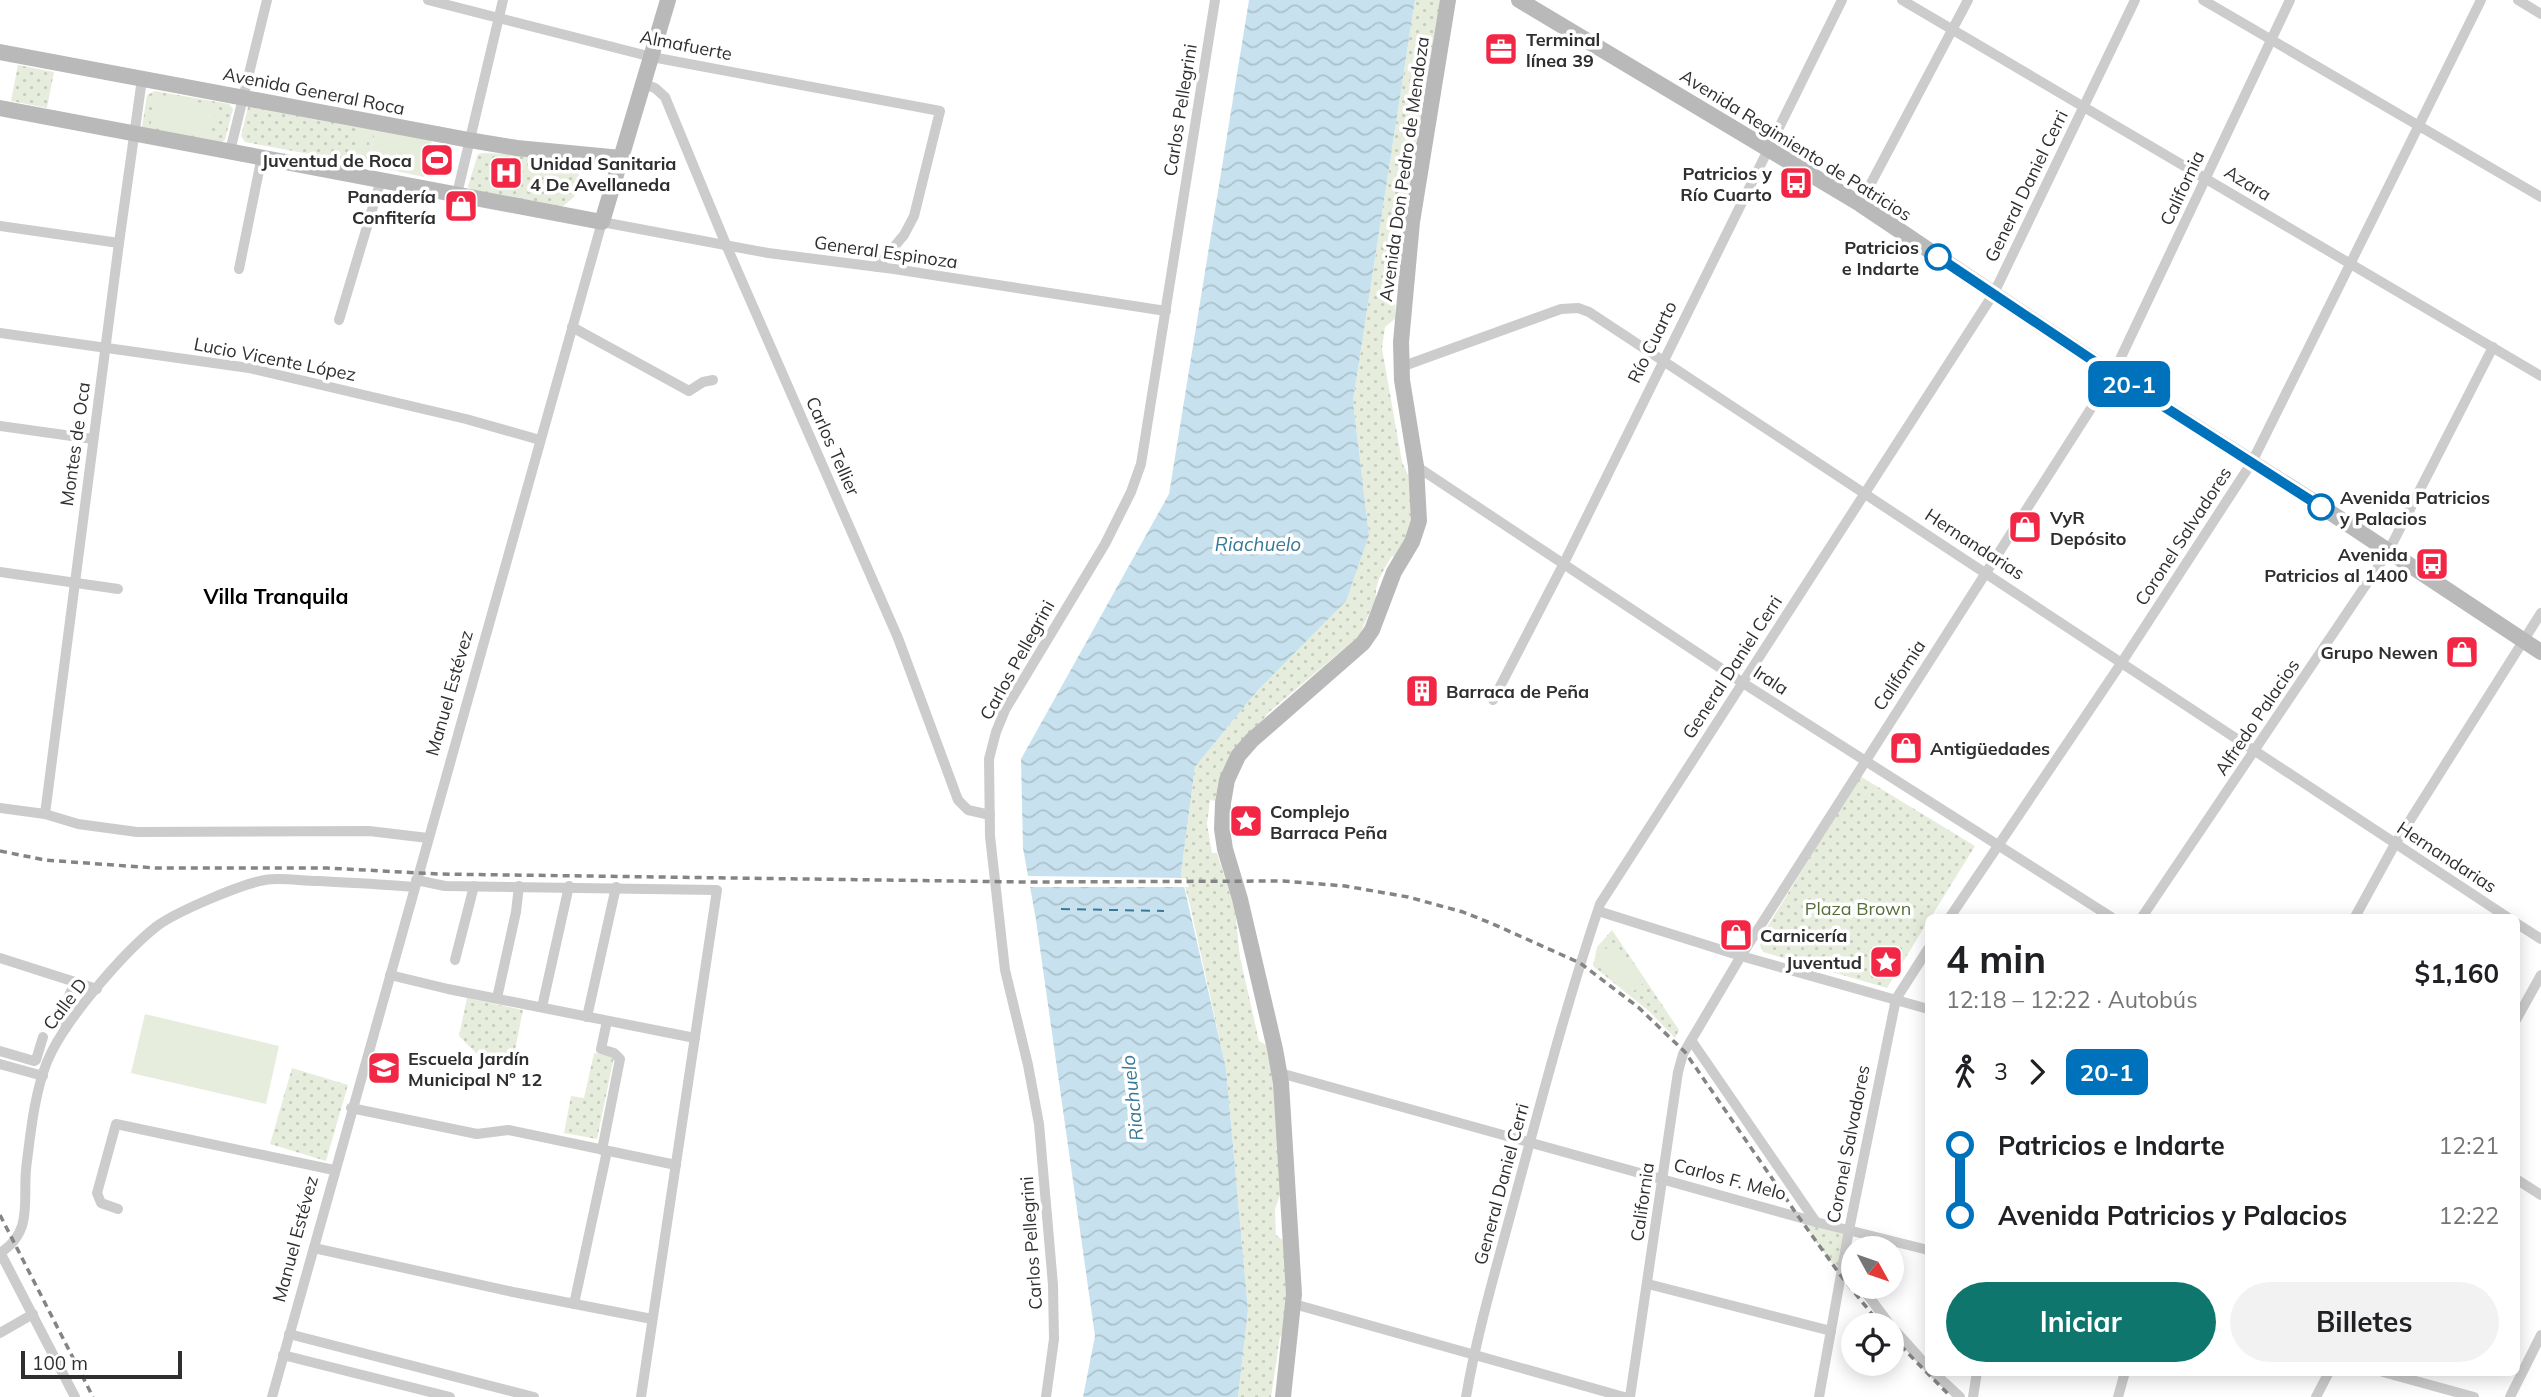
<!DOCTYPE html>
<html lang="es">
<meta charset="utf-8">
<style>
:root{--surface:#fff;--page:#f2f2f2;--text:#202124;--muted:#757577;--accent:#0f766e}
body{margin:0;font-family:Mulish,sans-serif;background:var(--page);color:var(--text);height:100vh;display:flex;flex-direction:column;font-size:26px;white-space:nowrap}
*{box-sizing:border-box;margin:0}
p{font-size:23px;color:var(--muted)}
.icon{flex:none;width:38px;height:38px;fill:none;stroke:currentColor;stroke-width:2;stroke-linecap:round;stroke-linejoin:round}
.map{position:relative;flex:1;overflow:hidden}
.drawer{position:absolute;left:1925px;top:914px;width:595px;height:462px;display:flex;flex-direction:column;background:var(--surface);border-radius:10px;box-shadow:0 4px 18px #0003}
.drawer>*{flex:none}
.badge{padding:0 14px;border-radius:10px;font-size:24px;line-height:46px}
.needle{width:46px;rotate:130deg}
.controls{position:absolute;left:1841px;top:1236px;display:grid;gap:14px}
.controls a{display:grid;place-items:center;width:63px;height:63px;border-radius:50%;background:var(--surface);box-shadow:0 4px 18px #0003;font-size:35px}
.scale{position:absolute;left:21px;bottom:18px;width:161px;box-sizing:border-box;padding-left:7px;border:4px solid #2f2f2f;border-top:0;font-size:19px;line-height:24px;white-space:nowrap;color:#2f2f2f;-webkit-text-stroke:5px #fff;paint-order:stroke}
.map>.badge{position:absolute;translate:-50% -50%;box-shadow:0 0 0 4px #fff}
.legs{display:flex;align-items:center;gap:10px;height:77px;padding:0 21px;font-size:23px}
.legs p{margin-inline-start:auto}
.overview{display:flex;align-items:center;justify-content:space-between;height:119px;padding:0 21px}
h1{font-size:38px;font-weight:700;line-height:52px}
.action{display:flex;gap:14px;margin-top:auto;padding:14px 21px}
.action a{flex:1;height:80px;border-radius:42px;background:var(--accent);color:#fff;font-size:28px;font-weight:700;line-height:80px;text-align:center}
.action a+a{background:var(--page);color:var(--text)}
ul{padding:0 21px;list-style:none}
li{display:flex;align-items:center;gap:24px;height:70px;font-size:26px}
li i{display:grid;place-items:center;width:10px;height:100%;margin:0 9px;background:currentColor}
li i::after{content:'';width:18px;height:18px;margin:-9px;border:5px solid;border-radius:50%;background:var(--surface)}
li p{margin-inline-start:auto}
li:first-child i{background:linear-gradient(#0000 50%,currentColor 0)}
li:last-child i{background:linear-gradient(currentColor 50%,#0000 0)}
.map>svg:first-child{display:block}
.grass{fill:url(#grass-dots)}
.garden{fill:#e7eddc}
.water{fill:url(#water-waves)}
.pier{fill:#fff}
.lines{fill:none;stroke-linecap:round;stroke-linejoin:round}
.ferry{stroke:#377997;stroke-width:2;stroke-dasharray:9 7;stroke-linecap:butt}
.minor{stroke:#ccc;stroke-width:10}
.secondary{stroke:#b9b9b9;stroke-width:16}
.rail{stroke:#848484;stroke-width:3.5;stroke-dasharray:7 5;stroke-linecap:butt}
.line-1-casing{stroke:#fff;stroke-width:16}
.line-1{stroke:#0072bc;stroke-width:10}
.stop-1-dot{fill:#fff;stroke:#0072bc;stroke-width:3.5}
.labels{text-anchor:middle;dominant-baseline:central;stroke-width:7;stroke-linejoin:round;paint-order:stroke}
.poi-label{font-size:18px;font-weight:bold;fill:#2f2f2f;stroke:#fff;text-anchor:start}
.street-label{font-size:18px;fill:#2f2f2f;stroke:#fff}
.stop-label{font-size:18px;font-weight:bold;fill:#2f2f2f;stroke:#fff;text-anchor:end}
.park-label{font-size:18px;fill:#566e39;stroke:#fff}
.water-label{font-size:19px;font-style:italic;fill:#377997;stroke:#fff}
.quarter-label{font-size:21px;font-weight:bold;fill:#000;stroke:#fff}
</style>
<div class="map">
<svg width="2541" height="1397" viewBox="0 0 2541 1397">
<defs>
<pattern id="grass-dots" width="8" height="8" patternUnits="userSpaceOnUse" patternTransform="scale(1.75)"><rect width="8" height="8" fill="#e7eddc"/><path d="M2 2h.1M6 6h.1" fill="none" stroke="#c6ccbd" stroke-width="1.8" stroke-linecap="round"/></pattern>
<pattern id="water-waves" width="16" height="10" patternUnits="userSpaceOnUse" patternTransform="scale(1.75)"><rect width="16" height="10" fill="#c7e2ee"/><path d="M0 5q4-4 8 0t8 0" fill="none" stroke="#abc2cc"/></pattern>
</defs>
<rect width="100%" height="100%" fill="#fff"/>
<g class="grass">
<path d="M1415 0H1441L1408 207 1402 206 1388 293 1395 302 1396 318 1385 327 1382 348 1402 462 1414 488 1415 515 1409 540 1397 558 1392 556C1385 568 1374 583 1376 598L1359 636 1269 712 1248 737 1216 801 1210 800 1207 824 1212 853H1217L1235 910 1240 957 1259 1041 1268 1046 1274 1081 1281 1193 1275 1209 1276 1235 1284 1241 1288 1330 1280 1337 1271 1397H1238L1248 1310 1226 1068 1190 905 1181 873 1195 767 1258 690 1369 535 1353 401Z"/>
<polygon points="18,65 54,72 47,108 11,101"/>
<polygon points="155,91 229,104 233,109 225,140 219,144 142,127 147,95"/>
<polygon points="258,104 376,128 368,165 245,142 241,136 248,107"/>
<polygon points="484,153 569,157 577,161 580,169 574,197 562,207 470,190 468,186 478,154"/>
<polygon points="1860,776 1975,846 1931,917 1928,917 1928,921 1887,988 1763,952 1760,945 1766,929"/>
<polygon points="1612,930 1679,1030 1675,1038 1650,1012 1593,966 1597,947"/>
<polygon points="467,998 523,1010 512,1065 482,1059 459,1036"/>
<polygon points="594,1053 614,1057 597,1139 564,1133 571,1096 584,1098"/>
<polygon points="292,1068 348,1085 326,1161 270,1144"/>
<polygon points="1798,1216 1849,1230 1841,1276"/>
</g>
<g class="garden">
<polygon points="157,94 217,106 210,139 150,127"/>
<polygon points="360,126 370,128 363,164 352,161"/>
<polygon points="376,128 432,140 424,177 368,165"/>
<polygon points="1614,942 1646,981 1629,995 1597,956"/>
<polygon points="145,1014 279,1046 266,1104 131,1073"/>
</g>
<polygon class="water" points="1249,0 1415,0 1353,401 1369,535 1346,601 1258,690 1195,767 1181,873 1226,1068 1248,1310 1238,1397 1083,1397 1095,1336 1036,920 1023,848 1021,759 1169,494"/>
<polygon class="pier" points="1027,876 1186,878 1189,887 1029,887"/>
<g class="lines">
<polyline class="ferry" points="1061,909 1164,911"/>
<g class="minor">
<polyline points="428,0 652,57 940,111 914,216 904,235 877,267"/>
<polyline points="1902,0 2541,376"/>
<polyline points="2203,0 2541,197"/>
<polyline points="2518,0 2541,14"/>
<polyline points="644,84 655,88 665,97 727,247 898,638 958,800 968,810 990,815"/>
<polyline points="230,151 267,0"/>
<polyline points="457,194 503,0"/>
<polyline points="1860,204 1968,0"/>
<polyline points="0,226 119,243"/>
<polyline points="239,269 262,156"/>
<polyline points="339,320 381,180"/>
<polyline points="572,327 689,391 703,382 713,380"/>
<polyline points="0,333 249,368 466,419 540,440"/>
<polyline points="1401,367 1561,309 1578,308 1589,312 2507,917"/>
<polyline points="0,426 93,439"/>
<polyline points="1416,466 1743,683 2111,917"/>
<polyline points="0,572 118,589"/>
<polyline points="1493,700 1563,565 1842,0"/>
<polyline points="0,808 45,814 78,824 137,832 369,831 428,838"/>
<polyline points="45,814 119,243 142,79"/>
<polyline points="416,880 445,886 717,890 641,1397"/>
<polyline points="1598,911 1741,956 1928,1009"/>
<polyline points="1950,917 2122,662 2252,462 2481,0"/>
<polyline points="2142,917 2388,552 2493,347"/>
<polyline points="2355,917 2395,844 2541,613"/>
<polyline points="2516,923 2541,939"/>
<polyline points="0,958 97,989"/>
<polyline points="455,960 474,886"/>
<polyline points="390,975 448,989 695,1038"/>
<polyline points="497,998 516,912 519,886"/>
<polyline points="542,1007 569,886"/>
<polyline points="587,1017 616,887"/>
<polyline points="2516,1020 2541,975"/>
<polyline points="66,1028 61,1015 75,982"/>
<polyline points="1691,1040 1816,1222"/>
<polyline points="0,1051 34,1061 36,1060 43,1037"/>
<polyline points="0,1064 43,1076"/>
<polyline points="1280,1073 1816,1222 1928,1250"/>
<polyline points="351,1108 477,1134 508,1130 676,1165"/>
<polyline points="602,1150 620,1059 614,1053 601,1049 607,1021"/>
<polyline points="2516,1179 2541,1195"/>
<polyline points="118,1209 101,1203 97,1193 116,1124 334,1170"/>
<polyline points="314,1248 513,1292 652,1319"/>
<polyline points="0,1252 75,1397"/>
<path d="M0 1253C36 1230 21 1197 27 1161 31 1129 35 1092 47 1062 63 1022 123 953 157 926 176 912 241 884 265 880 281 877 301 881 318 881 350 883 382 884 414 887"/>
<polyline points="1843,1262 1853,1276"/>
<polyline points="1648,1284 1831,1331"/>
<polyline points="1861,1286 1890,1325"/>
<polyline points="574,1304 607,1151"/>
<polyline points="1294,1304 1624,1397"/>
<polyline points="1892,1327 1928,1367"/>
<polyline points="0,1333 33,1314"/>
<polyline points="289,1334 534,1397"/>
<polyline points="283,1355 450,1397"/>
<polyline points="1933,1372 1960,1397"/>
<polyline points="2383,1372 2474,1397"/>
<polyline points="272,1397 602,222 768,253 894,269 1166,311"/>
<polyline points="1046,1397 1054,1339 1053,1285 1039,1124 1028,1065 1005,970 990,836 989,759 996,732 1005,710 1105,544 1131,492 1141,464 1215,0"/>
<path d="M1466 1397C1478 1327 1499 1259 1517 1190 1543 1094 1568 998 1600 904L1994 293 2135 0"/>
<polyline points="1630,1397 1678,1072 1683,1054 1741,956 2113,374 2290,0"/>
<polyline points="1819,1397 1849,1230 1896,999 1928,949"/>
<polyline points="1973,1397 1977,1372"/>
<polyline points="2118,1397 2125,1372"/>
<polyline points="2316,1397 2329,1372"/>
<polyline points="2510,1397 2541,1335"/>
</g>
<g class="secondary">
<polyline points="1519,0 1860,204 2113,374 2322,507 2541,652"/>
<polyline points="0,52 469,140 517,148 621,158"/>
<polyline points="0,108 602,222 668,0"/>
<polyline points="1283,1397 1294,1294 1281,1083 1275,1049 1240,899 1225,849 1222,829 1223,803 1227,780 1238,756 1252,740 1363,643 1372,630 1394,572 1412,542 1419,521 1416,466 1402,380 1401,342 1412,222 1448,0"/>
</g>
<g class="rail">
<polyline points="0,851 45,860 155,868 327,868 438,874 1027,882 1283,881 1345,886 1408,897 1463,912 1493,924 1580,963 1638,1007 1685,1052 1798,1216 1841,1276 1881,1325"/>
<polyline points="0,1215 93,1397"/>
<polyline points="1892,1337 1951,1397"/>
</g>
</g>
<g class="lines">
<defs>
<polyline id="line-1" points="1938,257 2113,374 2321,507"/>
</defs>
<use href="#line-1" class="line-1-casing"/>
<use href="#line-1" class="line-1"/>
</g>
<defs>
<symbol id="office-square" viewBox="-11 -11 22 22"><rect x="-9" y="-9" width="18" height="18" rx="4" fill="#f12745" stroke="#fff"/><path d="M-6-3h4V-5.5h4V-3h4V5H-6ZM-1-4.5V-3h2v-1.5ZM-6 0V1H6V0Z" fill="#fff"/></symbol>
<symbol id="stadium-square" viewBox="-11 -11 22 22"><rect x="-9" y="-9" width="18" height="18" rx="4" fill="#f12745" stroke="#fff"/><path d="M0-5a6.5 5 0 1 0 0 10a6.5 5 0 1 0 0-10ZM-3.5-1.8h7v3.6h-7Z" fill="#fff"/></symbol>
<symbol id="hospital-square" viewBox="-11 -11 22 22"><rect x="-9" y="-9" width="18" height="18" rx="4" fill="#f12745" stroke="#fff"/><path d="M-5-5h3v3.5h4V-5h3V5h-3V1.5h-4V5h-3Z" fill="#fff"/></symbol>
<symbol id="bus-square" viewBox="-11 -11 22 22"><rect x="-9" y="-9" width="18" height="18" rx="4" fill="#f12745" stroke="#fff"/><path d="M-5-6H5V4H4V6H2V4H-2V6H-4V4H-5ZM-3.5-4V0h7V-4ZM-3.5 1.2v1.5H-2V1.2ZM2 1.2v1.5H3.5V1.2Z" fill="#fff"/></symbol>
<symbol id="shop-square" viewBox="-11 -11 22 22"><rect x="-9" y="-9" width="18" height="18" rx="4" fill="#f12745" stroke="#fff"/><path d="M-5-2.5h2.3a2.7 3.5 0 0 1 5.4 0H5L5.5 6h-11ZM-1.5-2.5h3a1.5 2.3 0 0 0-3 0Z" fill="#fff"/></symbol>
<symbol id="building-square" viewBox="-11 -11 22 22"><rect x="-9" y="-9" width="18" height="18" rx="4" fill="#f12745" stroke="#fff"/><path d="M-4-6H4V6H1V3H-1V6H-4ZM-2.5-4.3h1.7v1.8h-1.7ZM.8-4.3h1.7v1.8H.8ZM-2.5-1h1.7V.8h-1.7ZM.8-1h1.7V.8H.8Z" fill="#fff"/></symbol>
<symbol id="sight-square" viewBox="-11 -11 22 22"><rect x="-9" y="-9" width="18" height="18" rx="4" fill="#f12745" stroke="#fff"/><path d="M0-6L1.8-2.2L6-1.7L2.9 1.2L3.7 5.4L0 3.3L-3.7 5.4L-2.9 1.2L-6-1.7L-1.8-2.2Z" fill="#fff"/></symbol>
<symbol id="school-square" viewBox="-11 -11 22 22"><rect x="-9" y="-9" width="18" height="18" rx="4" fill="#f12745" stroke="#fff"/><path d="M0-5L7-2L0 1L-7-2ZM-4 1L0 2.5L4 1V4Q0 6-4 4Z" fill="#fff"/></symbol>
</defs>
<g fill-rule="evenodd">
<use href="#office-square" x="1482" y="30" width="38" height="38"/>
<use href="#stadium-square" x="418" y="141" width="38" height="38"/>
<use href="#hospital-square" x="487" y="154" width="38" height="38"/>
<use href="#bus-square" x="1777" y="164" width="38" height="38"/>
<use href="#shop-square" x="442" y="187" width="38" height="38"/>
<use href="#shop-square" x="2006" y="508" width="38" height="38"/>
<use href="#bus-square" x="2413" y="545" width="38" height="38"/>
<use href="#shop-square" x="2443" y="633" width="38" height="38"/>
<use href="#building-square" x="1403" y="672" width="38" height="38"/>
<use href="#shop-square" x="1887" y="729" width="38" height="38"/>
<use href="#sight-square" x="1227" y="802" width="38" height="38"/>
<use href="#shop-square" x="1717" y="916" width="38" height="38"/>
<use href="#sight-square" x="1867" y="943" width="38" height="38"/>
<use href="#school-square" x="365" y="1049" width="38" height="38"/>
</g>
<g class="stop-1-dot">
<circle cx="1938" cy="257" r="12"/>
<circle cx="2321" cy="507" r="12"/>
</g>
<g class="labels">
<g class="poi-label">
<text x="1526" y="39">Terminal<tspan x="1526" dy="21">línea 39</tspan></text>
<text x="412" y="160" text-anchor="end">Juventud de Roca</text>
<text x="530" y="163">Unidad Sanitaria<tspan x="530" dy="21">4 De Avellaneda</tspan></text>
<text x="1772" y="173" text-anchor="end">Patricios y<tspan x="1772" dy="21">Río Cuarto</tspan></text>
<text x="436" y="196" text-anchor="end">Panadería<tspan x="436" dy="21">Confitería</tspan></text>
<text x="2050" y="517">VyR<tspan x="2050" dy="21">Depósito</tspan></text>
<text x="2408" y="554" text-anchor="end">Avenida<tspan x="2408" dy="21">Patricios al 1400</tspan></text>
<text x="2438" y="652" text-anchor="end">Grupo Newen</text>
<text x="1446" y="691">Barraca de Peña</text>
<text x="1930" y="748">Antigüedades</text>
<text x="1270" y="811">Complejo<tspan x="1270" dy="21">Barraca Peña</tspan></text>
<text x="1760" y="935">Carnicería</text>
<text x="1862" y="962" text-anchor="end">Juventud</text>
<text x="408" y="1058">Escuela Jardín<tspan x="408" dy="21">Municipal Nº 12</tspan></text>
</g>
<g class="street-label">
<text transform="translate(686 45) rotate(11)">Almafuerte</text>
<text transform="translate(314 91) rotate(11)">Avenida General Roca</text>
<text transform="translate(1180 110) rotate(-81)">Carlos Pellegrini</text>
<text transform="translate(1796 145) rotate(32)">Avenida Regimiento de Patricios</text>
<text transform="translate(1404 169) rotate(-82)">Avenida Don Pedro de Mendoza</text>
<text transform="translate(2248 183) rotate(31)">Azara</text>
<text transform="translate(2026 186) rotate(-64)">General Daniel Cerri</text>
<text transform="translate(2182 188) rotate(-65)">California</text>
<text transform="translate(886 252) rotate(8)">General Espinoza</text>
<text transform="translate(1652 342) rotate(-64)">Río Cuarto</text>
<text transform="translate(275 359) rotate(11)">Lucio Vicente López</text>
<text transform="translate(75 444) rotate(-82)">Montes de Oca</text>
<text transform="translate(833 446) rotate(66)">Carlos Tellier</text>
<text transform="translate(2183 536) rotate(-57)">Coronel Salvadores</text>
<text transform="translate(1975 544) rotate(33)">Hernandarias</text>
<text transform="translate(1017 660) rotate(-61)">Carlos Pellegrini</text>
<text transform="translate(1732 667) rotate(-57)">General Daniel Cerri</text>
<text transform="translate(1899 675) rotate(-57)">California</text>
<text transform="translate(1771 680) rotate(33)">Irala</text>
<text transform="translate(449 693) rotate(-74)">Manuel Estévez</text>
<text transform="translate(2257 717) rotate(-56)">Alfredo Palacios</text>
<text transform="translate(2447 857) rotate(33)">Hernandarias</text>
<text transform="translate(65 1004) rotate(-53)">Calle D</text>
<text transform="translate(1848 1144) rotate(-79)">Coronel Salvadores</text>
<text transform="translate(1730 1179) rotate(15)">Carlos F. Melo</text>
<text transform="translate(1501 1184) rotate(-75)">General Daniel Cerri</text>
<text transform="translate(1642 1202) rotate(-82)">California</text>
<text transform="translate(295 1239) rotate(-75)">Manuel Estévez</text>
<text transform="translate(1031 1243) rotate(-94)">Carlos Pellegrini</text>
</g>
<g class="stop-label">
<text x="1919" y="247">Patricios<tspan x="1919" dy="21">e Indarte</tspan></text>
<text x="2340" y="497" text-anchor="start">Avenida Patricios<tspan x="2340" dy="21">y Palacios</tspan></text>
</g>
<g class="park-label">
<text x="1858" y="908">Plaza Brown</text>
</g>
<g class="water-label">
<text x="1258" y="544">Riachuelo</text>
<text transform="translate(1132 1098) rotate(-96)">Riachuelo</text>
</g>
<g class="quarter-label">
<text x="276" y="596">Villa Tranquila</text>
</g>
</g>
</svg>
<div class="controls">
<a><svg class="needle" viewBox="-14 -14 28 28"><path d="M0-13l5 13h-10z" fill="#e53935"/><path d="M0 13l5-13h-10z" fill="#757577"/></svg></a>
<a><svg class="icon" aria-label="locate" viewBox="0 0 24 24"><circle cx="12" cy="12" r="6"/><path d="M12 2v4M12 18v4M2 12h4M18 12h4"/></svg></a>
</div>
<div class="scale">100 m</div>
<b class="badge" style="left:2129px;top:384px;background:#0072bc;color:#fff">20-1</b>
<section class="drawer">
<div class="overview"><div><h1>4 min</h1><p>12:18 – 12:22 · Autobús</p></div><b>$1,160</b></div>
<div class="legs"><svg class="icon" aria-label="walk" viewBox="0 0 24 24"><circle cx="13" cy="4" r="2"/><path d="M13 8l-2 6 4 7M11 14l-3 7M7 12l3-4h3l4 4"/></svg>3<svg class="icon" aria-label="forward" viewBox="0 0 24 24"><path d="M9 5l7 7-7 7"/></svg><b class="badge" style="background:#0072bc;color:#fff">20-1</b></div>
<ul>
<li><i style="color:#0072bc"></i><b>Patricios e Indarte</b><p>12:21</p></li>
<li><i style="color:#0072bc"></i><b>Avenida Patricios y Palacios</b><p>12:22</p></li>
</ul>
<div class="action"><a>Iniciar</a><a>Billetes</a></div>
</section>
</div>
